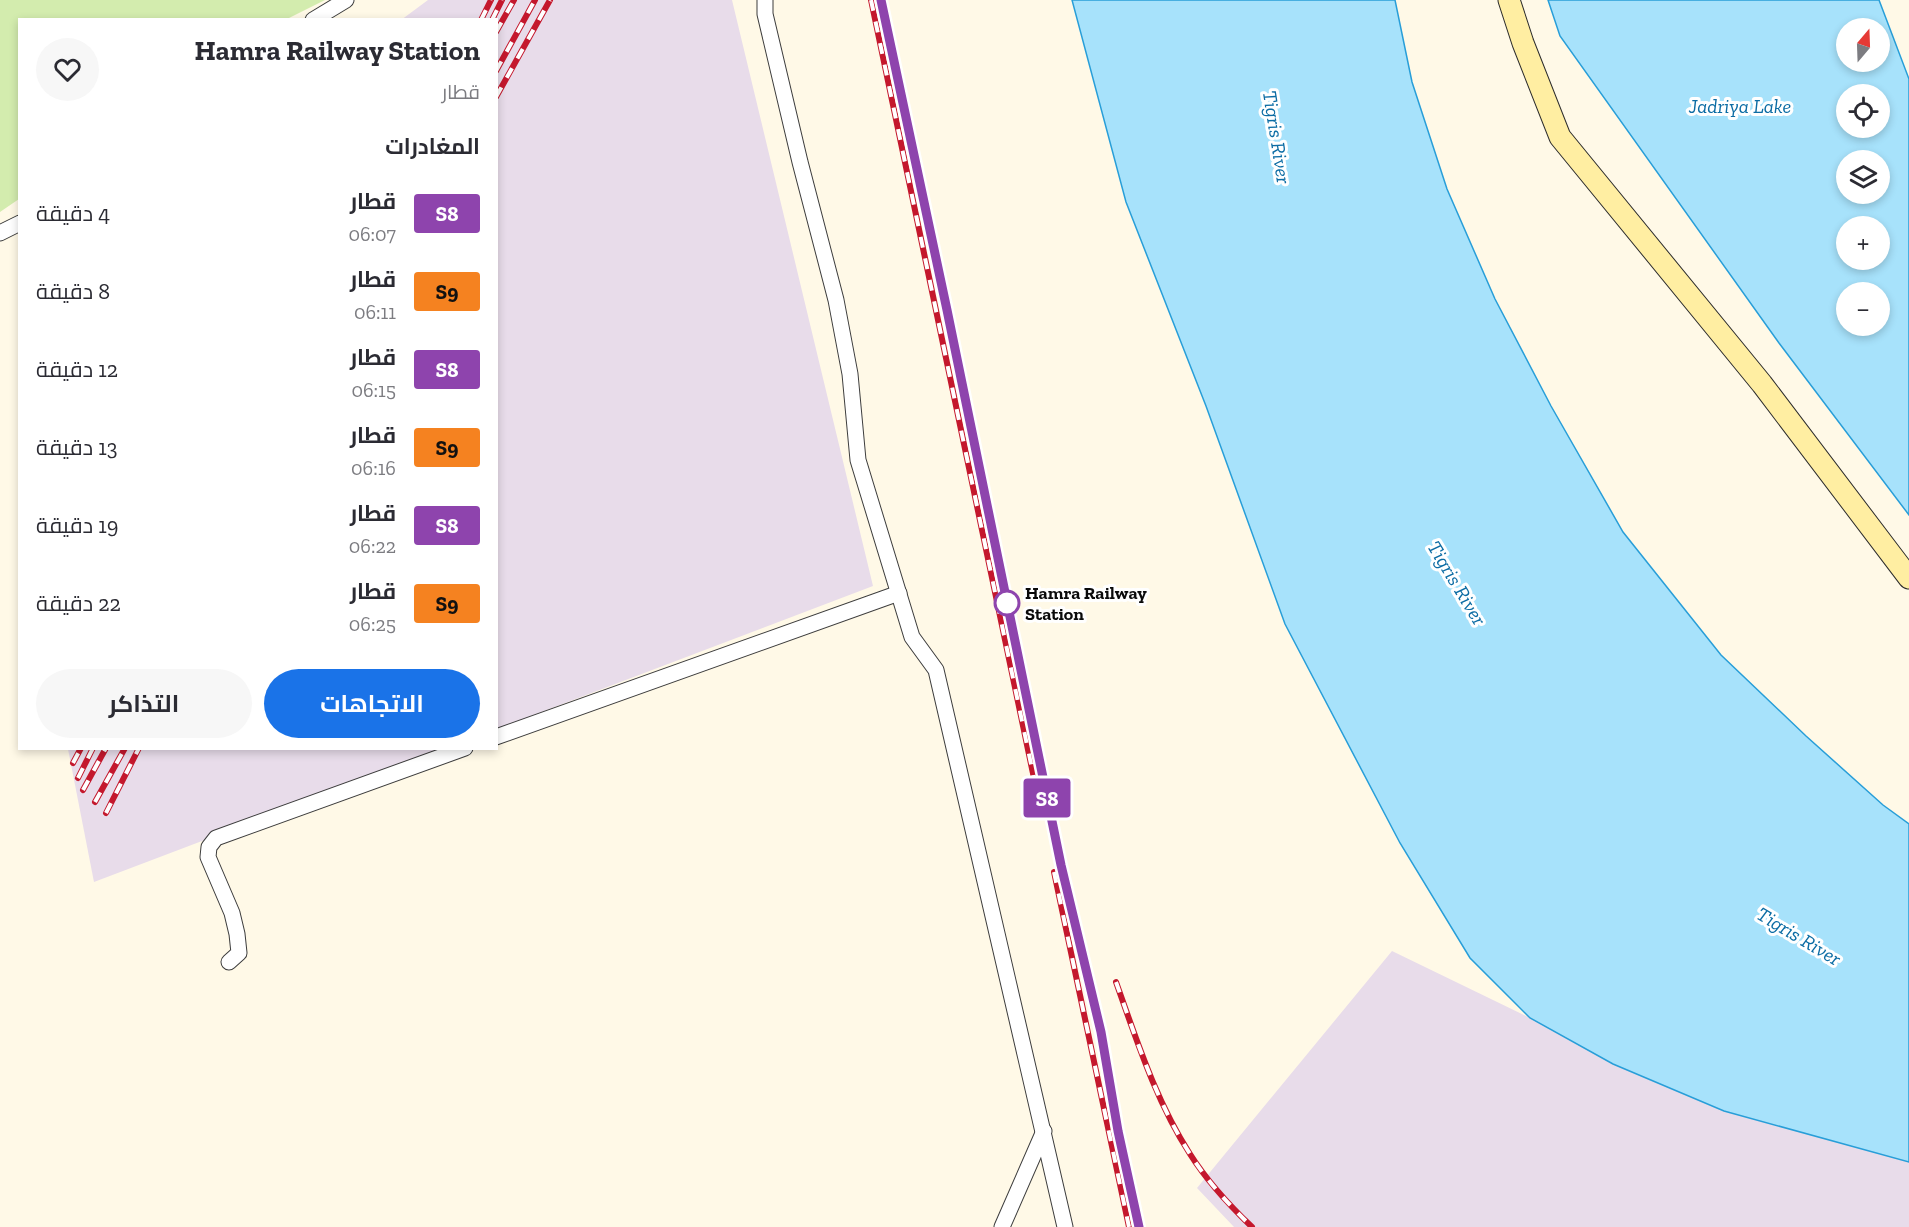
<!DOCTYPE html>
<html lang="ar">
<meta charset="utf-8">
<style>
:root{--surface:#fff;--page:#f7f7f7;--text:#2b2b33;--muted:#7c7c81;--accent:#1a73e8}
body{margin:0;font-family:"Zilla Slab",Cairo,serif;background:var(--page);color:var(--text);direction:rtl;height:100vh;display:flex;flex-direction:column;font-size:22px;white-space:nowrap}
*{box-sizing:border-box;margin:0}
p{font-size:20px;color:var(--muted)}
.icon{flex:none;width:33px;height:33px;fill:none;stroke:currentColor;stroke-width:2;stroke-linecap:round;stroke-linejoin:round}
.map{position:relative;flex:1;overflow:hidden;direction:ltr}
.details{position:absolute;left:18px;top:18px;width:480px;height:732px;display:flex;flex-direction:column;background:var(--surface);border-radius:0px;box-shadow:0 3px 9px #0003;direction:rtl}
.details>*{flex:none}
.badge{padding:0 12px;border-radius:4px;font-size:21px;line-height:39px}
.needle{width:39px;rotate:19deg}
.controls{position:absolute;left:1836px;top:18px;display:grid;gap:12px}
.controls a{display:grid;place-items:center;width:54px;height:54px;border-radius:50%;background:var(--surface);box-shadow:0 3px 9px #0003;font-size:30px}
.map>.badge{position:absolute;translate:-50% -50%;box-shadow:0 0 0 3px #fff}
h2{padding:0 18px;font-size:22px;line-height:54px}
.round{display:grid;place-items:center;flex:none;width:63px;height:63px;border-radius:32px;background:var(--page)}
.headline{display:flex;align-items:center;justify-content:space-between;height:102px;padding:0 18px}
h1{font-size:28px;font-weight:700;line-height:45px}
.primary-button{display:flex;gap:12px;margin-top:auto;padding:12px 18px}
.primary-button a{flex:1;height:69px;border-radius:36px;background:var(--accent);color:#fff;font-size:24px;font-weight:700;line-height:69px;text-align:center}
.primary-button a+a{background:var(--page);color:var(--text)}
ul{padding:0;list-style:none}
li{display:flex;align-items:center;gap:18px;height:78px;padding:0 18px}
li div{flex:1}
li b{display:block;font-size:22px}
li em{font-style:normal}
li .badge{min-width:66px;font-weight:700;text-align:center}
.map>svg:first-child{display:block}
.industrial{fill:#e8dcea}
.green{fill:#d3ecae}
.water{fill:#a7e2fb;stroke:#289ed8;stroke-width:1.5;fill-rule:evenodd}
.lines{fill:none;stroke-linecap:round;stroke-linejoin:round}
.street-casing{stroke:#3d3d3d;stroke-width:17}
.secondary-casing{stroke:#2c2c2c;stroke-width:23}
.street{stroke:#fff;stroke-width:15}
.secondary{stroke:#ffeea2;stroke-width:21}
.rail-casing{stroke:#c4182d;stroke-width:6}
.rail{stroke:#fff;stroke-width:4;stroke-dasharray:11;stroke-linecap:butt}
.line-casing{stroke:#fff;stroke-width:14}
.line{stroke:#8e44ad;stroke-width:9}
.stop-dot{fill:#fff;stroke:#8e44ad;stroke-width:3}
.labels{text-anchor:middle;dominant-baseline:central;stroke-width:6;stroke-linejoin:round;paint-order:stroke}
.stop-label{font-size:18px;font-weight:bold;fill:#0a0a0a;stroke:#fff;text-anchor:start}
.water-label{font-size:20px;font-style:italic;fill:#0b6ca4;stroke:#fff}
</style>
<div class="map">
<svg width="1909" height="1227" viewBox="0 0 1909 1227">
<rect width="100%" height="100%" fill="#fff9e7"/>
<g class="industrial">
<polygon points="428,0 732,0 873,586 497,729 496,20 401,20"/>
<polygon points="68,749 445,749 94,882"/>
<polygon points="1392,951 1530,1018 1613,1064 1724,1111 1909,1162 1909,1227 1234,1227 1197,1188"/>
</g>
<polygon class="green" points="0,0 325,0 287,19 20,20 19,199 0,212"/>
<g class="water">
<polygon points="1072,0 1395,0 1412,82 1447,189 1495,299 1551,406 1623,532 1721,655 1806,736 1883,805 1909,824 1909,1162 1724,1111 1613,1064 1530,1018 1470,958 1400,843 1285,624 1206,406 1126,202"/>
<path d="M1548 0H1879L1909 79V515L1779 343 1560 36ZM1846 28H1880V62H1846ZM1846 94H1880V128H1846ZM1846 160H1880V194H1846ZM1846 226H1880V260H1846ZM1846 292H1880V326H1846Z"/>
</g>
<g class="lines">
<defs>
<g id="street">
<polyline points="765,0 765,14 800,162 836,300 850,374 858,460 912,637 936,670 1065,1227"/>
<polyline points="313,20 346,0"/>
<polyline points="0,233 20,223"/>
<polyline points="496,737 899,593"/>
<polyline points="229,962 239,953 237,934 232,913 208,857 209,847 216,838 465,748"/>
<polyline points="1002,1227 1044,1131"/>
</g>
<polyline id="secondary" points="1509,0 1523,43 1560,137 1762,384 1909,578"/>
</defs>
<use href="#street" class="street-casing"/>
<use href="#secondary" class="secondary-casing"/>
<use href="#street" class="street"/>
<use href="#secondary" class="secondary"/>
<defs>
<g id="rail">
<polyline points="871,0 1040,807"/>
<polyline points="881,0 947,310 1061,865 1101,1032 1118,1131 1139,1227"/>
<polyline points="481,20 491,0"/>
<polyline points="492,20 502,0"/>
<polyline points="496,32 514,0"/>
<polyline points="496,71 535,0"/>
<polyline points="496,97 550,0"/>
<polyline points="73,763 81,748"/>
<polyline points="78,778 93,748"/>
<polyline points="83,790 106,748"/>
<polyline points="95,802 125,748"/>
<polyline points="106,813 139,748"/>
<polyline points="1054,872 1129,1227"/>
<path d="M1116 982C1137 1041 1156 1101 1190 1154 1207 1181 1229 1205 1252 1227"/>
</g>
</defs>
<use href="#rail" class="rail-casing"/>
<use href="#rail" class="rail"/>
</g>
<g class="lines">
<defs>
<polyline id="line" points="881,0 947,310 1061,865 1101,1032 1118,1131 1139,1227"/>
</defs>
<use href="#line" class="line-casing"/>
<use href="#line" class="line"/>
</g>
<circle class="stop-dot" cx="1007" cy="603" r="12"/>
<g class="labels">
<g class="stop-label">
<text x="1025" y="593">Hamra Railway<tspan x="1025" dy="21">Station</tspan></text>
</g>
<g class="water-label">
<text x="1740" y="106">Jadriya Lake</text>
<text transform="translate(1277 137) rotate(81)">Tigris River</text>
<text transform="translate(1457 583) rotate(59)">Tigris River</text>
<text transform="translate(1799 936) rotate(31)">Tigris River</text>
</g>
</g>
</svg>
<div class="controls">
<a><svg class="needle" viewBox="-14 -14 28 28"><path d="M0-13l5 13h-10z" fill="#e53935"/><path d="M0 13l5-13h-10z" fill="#7c7c81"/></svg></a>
<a><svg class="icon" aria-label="locate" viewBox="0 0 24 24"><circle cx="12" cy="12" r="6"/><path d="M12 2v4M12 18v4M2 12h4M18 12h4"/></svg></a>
<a><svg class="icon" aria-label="layers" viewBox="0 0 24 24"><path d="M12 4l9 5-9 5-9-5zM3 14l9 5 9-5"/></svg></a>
<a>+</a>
<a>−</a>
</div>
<b class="badge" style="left:1047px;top:798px;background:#8e44ad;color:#fff">S8</b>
<section class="details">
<div class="headline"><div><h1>Hamra Railway Station</h1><p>قطار</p></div><a class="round"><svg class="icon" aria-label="heart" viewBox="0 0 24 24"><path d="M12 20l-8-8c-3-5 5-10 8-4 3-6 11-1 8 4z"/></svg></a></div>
<h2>المغادرات</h2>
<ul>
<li><span class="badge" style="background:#8e44ad;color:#fff">S8</span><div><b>قطار</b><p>06:07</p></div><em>4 دقيقة</em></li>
<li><span class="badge" style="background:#f58220;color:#111">S9</span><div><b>قطار</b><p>06:11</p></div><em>8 دقيقة</em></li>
<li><span class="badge" style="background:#8e44ad;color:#fff">S8</span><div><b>قطار</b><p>06:15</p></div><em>12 دقيقة</em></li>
<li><span class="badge" style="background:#f58220;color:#111">S9</span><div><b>قطار</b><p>06:16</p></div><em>13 دقيقة</em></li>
<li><span class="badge" style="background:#8e44ad;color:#fff">S8</span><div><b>قطار</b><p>06:22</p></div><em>19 دقيقة</em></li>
<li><span class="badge" style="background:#f58220;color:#111">S9</span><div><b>قطار</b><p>06:25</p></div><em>22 دقيقة</em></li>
</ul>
<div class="primary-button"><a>الاتجاهات</a><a>التذاكر</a></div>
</section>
</div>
